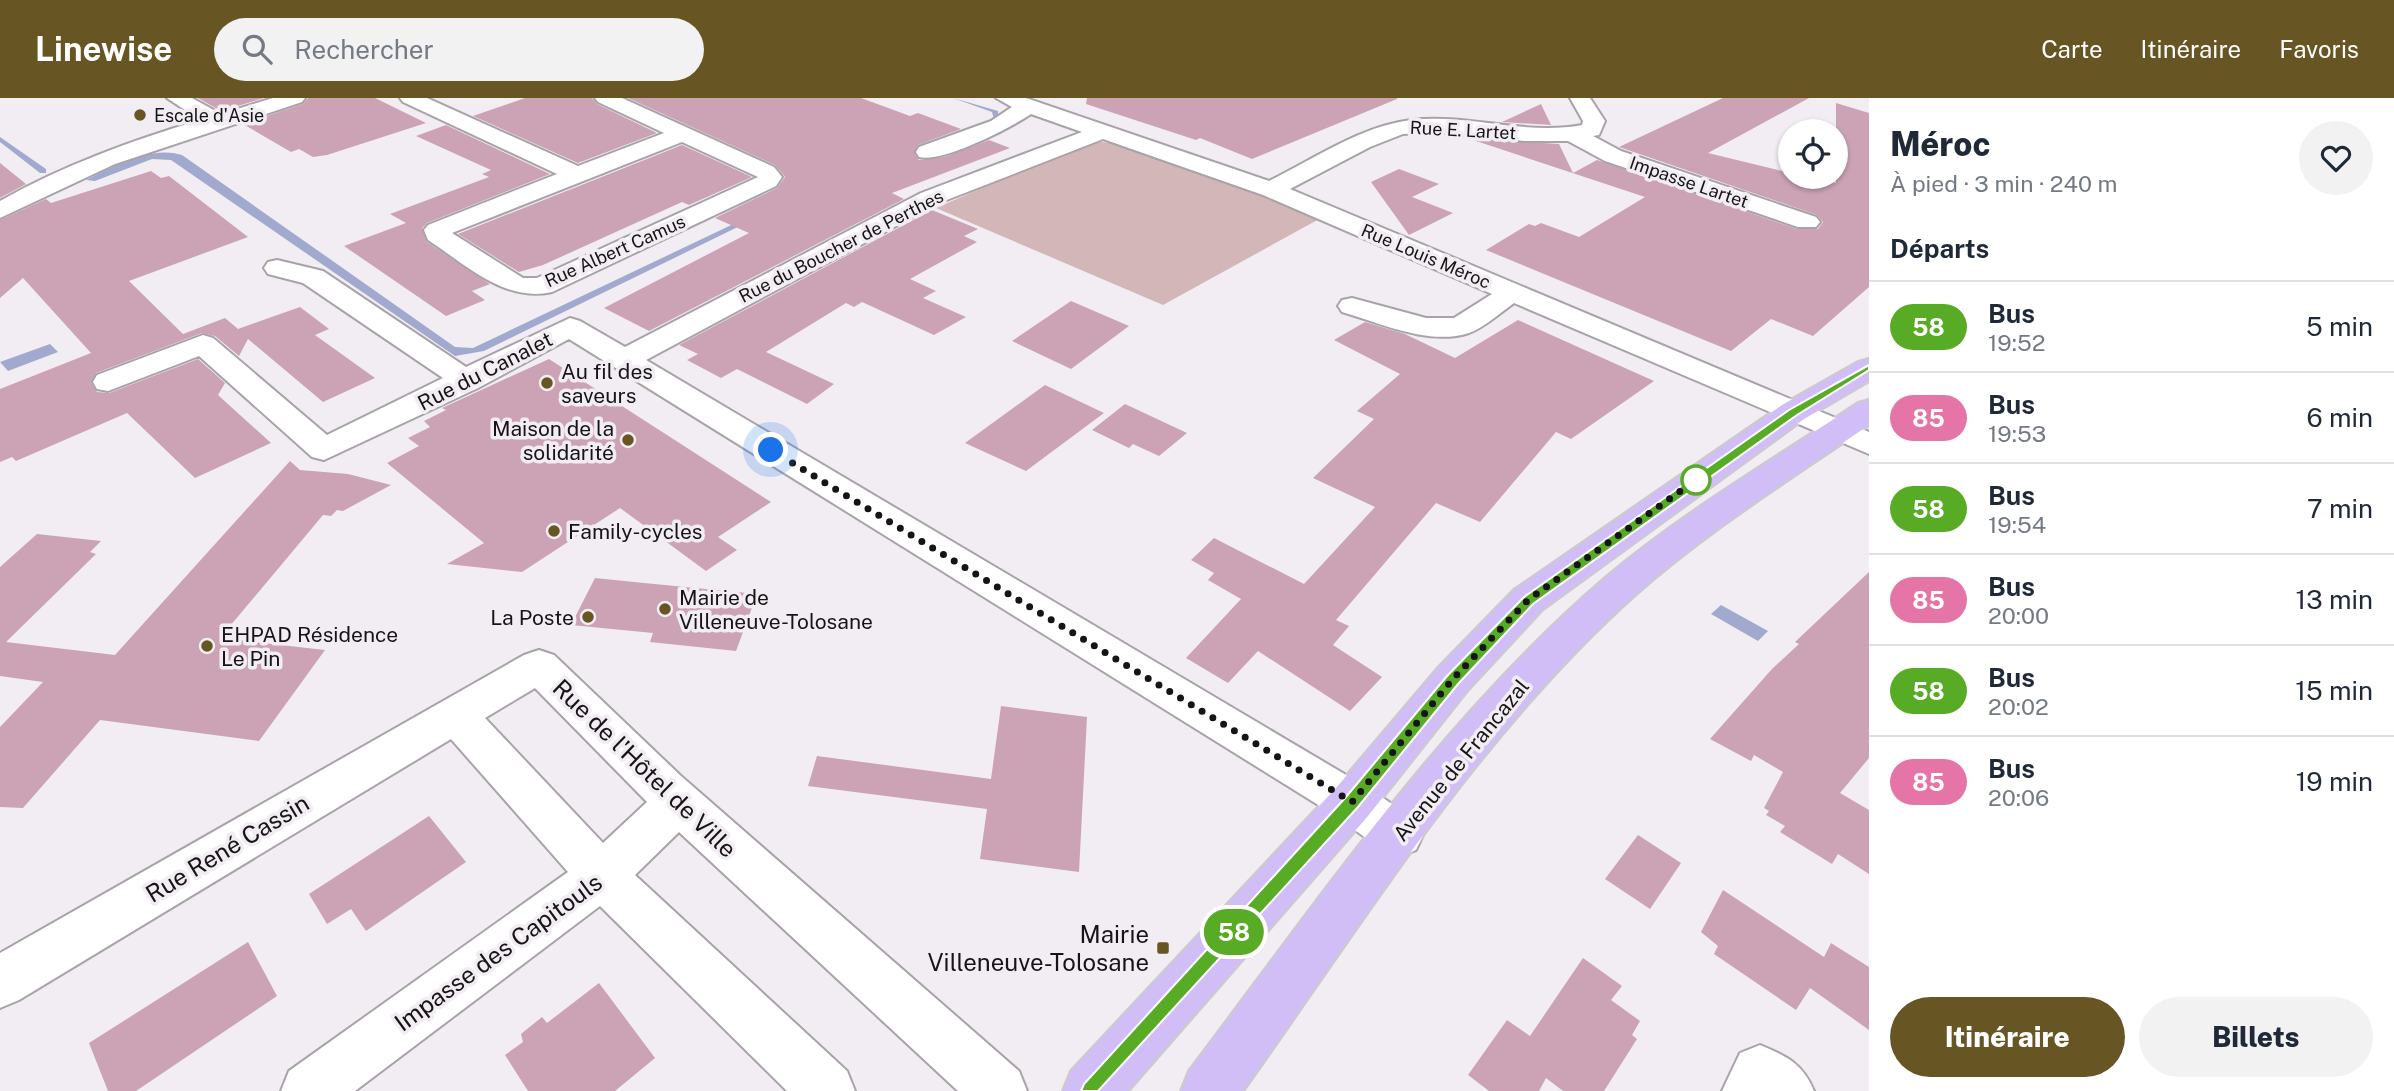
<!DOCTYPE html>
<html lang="fr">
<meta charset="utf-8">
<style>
:root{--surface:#fff;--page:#f2f2f3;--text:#1f2937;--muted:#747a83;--line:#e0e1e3;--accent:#675523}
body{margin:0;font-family:"Public Sans",sans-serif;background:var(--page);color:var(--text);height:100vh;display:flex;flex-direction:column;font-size:26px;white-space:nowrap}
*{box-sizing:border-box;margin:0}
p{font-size:23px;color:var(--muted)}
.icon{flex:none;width:38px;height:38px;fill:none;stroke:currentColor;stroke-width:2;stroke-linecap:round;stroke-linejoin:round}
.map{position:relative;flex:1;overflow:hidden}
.sheet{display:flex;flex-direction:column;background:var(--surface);width:525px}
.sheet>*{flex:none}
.badge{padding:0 14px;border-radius:23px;font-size:24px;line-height:46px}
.buttons{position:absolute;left:1778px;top:21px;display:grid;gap:14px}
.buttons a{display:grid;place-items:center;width:70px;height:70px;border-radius:50%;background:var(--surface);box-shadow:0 2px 5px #0004;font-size:35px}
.you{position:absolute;width:35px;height:35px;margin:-18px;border:5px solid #fff;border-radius:50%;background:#1a73e8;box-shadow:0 0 0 10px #1a73e833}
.map>.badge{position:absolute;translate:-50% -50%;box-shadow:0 0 0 4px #fff}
h2{padding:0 21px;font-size:26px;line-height:63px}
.round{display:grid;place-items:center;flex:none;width:74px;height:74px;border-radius:37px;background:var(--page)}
.overview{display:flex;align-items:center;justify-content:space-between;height:119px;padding:0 21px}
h1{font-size:33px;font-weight:800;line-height:52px}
.action{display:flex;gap:14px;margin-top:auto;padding:14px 21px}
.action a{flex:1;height:80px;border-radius:42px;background:var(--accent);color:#fff;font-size:28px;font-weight:800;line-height:80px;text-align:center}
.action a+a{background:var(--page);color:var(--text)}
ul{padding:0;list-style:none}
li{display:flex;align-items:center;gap:21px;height:91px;padding:0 21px;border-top:2px solid var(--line)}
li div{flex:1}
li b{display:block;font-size:26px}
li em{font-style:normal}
li .badge{min-width:77px;font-weight:700;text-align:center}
header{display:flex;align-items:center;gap:42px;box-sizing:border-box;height:98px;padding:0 35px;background:var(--accent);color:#fff}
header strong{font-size:33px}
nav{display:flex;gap:38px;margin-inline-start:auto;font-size:24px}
.search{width:490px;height:63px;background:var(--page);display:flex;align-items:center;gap:18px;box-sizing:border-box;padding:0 24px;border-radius:38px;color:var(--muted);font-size:26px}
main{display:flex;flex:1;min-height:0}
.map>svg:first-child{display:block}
.green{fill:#d3b6b8}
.water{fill:#a1aace}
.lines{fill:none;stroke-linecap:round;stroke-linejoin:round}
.stream{fill:#a1aace;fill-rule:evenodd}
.building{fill:#cba3b5}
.minor-casing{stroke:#a8a3a8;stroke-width:4}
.major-casing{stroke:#cccbcc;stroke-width:4}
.minor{fill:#fff;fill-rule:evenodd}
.major{fill:#d1bef7;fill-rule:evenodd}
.line{fill:#58ac25;stroke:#fff;stroke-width:2}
.walk{stroke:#161416;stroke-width:7;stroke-dasharray:0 12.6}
.poi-dot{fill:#675523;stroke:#f2edf2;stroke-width:2.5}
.stop-dot{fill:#fff;stroke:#58ac25;stroke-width:3.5}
.labels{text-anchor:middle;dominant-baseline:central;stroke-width:7;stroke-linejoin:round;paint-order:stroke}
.far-poi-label{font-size:18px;fill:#161416;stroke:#f2edf2;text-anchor:start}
.far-street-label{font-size:18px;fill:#161416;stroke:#f2edf2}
.street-label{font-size:21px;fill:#161416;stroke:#f2edf2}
.poi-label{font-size:21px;fill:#161416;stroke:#f2edf2;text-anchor:start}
.near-street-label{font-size:24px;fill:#161416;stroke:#f2edf2}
.near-poi-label{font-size:24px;fill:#161416;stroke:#f2edf2;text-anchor:end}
</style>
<header>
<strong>Linewise</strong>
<div class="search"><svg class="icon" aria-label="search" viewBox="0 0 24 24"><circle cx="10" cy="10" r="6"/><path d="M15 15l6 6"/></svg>Rechercher</div>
<nav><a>Carte</a><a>Itinéraire</a><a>Favoris</a></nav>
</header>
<main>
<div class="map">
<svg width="1869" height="993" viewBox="0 0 1869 993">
<rect width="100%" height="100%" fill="#f2edf2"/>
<polygon class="green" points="1090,43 1124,46 1321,120 1163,207 936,110"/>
<g class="water">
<path d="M953 0 998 13V22L750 123 484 253 455 258 171 62 152 61 95 83 86 82C114 68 151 47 182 57L455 249 473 250 746 120 994 21 992 14Z"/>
<polygon points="50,246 58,254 8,273 0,264"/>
<polygon points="1721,507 1768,533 1758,543 1711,516"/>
</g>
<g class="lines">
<polygon class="stream" points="0,39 46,71 46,75 40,75 0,44"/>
</g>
<g class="building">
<polygon points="198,0 264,0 221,13"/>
<polygon points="308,0 375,0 426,25 327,57 313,59 299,51 291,54 243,26 303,6"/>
<polygon points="525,0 592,0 597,6 657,35 578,65 473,18"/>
<polygon points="628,0 861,0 910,18 918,15 961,31 918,47 914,55 919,62 944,59 989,42 1010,50 892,95 904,101 649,233 604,210 749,135 715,120 777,90 785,79 775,67"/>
<polygon points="1087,0 1397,0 1397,1 1252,61 1200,40 1196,42 1086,6"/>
<polygon points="1723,0 1809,0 1708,55 1790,75 1790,79 1808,79 1836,85 1836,5 1869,15 1869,189 1813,238 1771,221 1731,253 1486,152 1529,126 1535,128 1541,125 1579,139 1645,99 1467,40 1559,46 1573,75 1597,62 1797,131 1818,131 1823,124 1817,117 1619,49"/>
<polygon points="1541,6 1551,27 1502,24"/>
<polygon points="446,27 550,76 427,125 422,130 427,144 490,186 472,193 485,202 446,218 344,148 406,125 390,116 489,79 482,76 491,72 416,38"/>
<polygon points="682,47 752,79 689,107 682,104 543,167 519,174 458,136"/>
<polygon points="0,65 26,86 0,100"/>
<polygon points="1399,71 1439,86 1412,99 1453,115 1409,137 1371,84"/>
<polygon points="151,73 161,80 169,78 248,139 129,183 183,236 225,220 238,231 300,209 329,231 315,237 375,280 323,304 248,241 239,258 215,238 202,235 96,275 91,285 97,294 109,295 198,261 225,285 218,297 271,345 195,380 127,315 16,363 12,359 0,364 0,291 91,255 23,180 0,200 0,122 46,101 51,105"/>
<polygon points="932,112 978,131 964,138 977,144 910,181 936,193 923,200 966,219 934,237 862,204 854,209 846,205 766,254 834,286 807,306 737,271 721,280 687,262 698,256 679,247"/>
<polygon points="1071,203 1129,228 1071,271 1012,243"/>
<polygon points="1518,222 1654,283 1571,341 1556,334 1480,424 1436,405 1336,522 1349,528 1333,547 1382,579 1350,613 1258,553 1228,585 1186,560 1241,501 1208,482 1214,475 1191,462 1214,440 1304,486 1375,409 1313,380 1374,321 1357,313 1400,276 1334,242 1365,224 1405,236 1455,260"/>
<polygon points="549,261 771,404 718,439 737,452 706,473 620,410 522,474 447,466 484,445 387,365 419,348 408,340 430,329 424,323 446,312 442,310"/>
<polygon points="1045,287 1104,315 1026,373 965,345"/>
<polygon points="1125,306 1187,335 1159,358 1133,346 1129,350 1092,332"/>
<polygon points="290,363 300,372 348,376 391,387 343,413 337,412 331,418 323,417 220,540 325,552 259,643 100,622 23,710 0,709 0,629 43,584 0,578 0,469 37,436 101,443 90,454 96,456 6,544 115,557"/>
<polygon points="1869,474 1869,660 1840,695 1869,712 1869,776 1838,756 1832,766 1780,734 1785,728 1766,717 1769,713 1764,710 1783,674 1754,657 1751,663 1710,641 1772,571 1799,546 1795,544"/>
<polygon points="595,480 644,485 757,496 736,553 650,544 653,535 571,527"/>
<polygon points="1001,608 1087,619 1079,774 980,761 987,711 808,688 817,658 991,681"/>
<polygon points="429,718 466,764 366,833 351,811 327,826 309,796"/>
<polygon points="1638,737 1681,765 1650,811 1605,781"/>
<polygon points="1723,792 1824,859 1831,845 1869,869 1869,932 1810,890 1796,912 1714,856 1718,848 1701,834"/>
<polygon points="248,844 277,898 136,993 108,993 89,945"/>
<polygon points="1583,860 1622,888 1611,902 1640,923 1632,937 1637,941 1604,993 1563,993 1546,980 1539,993 1489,993 1468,977 1507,922 1530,938"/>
<polygon points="599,885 655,960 615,993 528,993 505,957 523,944 521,936 542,919 547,925"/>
</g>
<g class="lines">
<defs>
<g id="minor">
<path d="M167 0H192L221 16 273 0H305L302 4 115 66 0 120V103C64 67 131 43 200 22Z"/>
<path d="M400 0H427L578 68 664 35 598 4 595 0H622L774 69 782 79 776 88 552 194C505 205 465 166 428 142L424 132 428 127 557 76 403 4ZM682 44 758 79 537 180H523L452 135Z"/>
<path d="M996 0H1026L1269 83C1314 61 1361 28 1411 22 1468 15 1525 38 1582 27L1583 23 1570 0H1590L1605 23 1599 37 1593 38 1621 53 1816 119 1820 124 1816 129H1798L1605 63 1568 43H1525L1435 34 1403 36 1370 49 1290 91 1869 334V356L1514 205C1500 215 1485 229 1469 235 1429 248 1380 225 1342 214L1338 208 1342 202 1352 200 1426 220H1454L1492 196 1263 97 1103 41 939 105 646 262 1368 690 1416 722 1423 737 1416 752 1399 758 1382 752 1336 718 569 241 478 290 324 362 312 359 199 258 108 293 97 291 93 284 97 277 203 237 213 240 327 337 443 280 303 185 268 176 264 170 268 164 277 162 323 173 466 269 570 220 580 223 625 249 921 95 1082 34 1031 16C1010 30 943 65 919 59L916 54 919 49 991 23 1012 9Z"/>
<path d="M539 552 554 557 681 678 1019 973 1027 993H958L679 734 635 777 847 973 855 993H787L600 808 355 993H281L289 973 568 774 451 641 19 902 0 910V855L524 557ZM535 590 647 704 603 745 485 620Z"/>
<path d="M1760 947C1787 958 1803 966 1814 993H1722L1740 955Z"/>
</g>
<g id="major">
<polygon points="1869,261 1869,283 1804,321 1542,512 1467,593 1368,718 1128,993 1063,993 1071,973 1336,690 1437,571 1514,492 1782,307 1858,264"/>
<path d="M1869 302V327C1789 382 1706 434 1634 498 1477 639 1364 823 1243 993H1181L1189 973C1318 803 1442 620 1605 480 1683 414 1773 362 1858 305Z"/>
</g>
</defs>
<use href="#minor" class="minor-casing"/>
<use href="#major" class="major-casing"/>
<use href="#minor" class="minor"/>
<use href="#major" class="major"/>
</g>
<polygon class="line" points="1869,267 1869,272 1797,317 1533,506 1458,586 1358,709 1098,993 1081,993 1084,986 1346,699 1447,578 1524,499 1789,312"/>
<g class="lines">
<polyline class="walk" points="771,352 1352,704 1452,582 1528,502 1696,382"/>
</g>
<g class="poi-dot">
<circle cx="140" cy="17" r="7"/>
<circle cx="547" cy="285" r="7"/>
<circle cx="628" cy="342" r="7"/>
<circle cx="554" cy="433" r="7"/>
<circle cx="665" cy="511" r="7"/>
<circle cx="588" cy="519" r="7"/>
<circle cx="207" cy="548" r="7"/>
<rect x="1156" y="843" width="14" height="14" rx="3.5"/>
</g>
<circle class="stop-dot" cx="1696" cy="382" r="14"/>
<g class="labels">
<g class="far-poi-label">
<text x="154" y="17">Escale d'Asie</text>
</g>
<g class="far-street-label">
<text transform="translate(1463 32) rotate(3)">Rue E. Lartet</text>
<text transform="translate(1689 84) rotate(19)">Impasse Lartet</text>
<text transform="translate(841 148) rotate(-27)">Rue du Boucher de Perthes</text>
<text transform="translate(615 153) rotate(-24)">Rue Albert Camus</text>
<text transform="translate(1426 158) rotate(23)">Rue Louis Méroc</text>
</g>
<g class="street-label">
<text transform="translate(485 273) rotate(-27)">Rue du Canalet</text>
<text transform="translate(1461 662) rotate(-51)">Avenue de Francazal</text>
</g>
<g class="poi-label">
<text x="561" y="273">Au fil des<tspan x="561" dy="24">saveurs</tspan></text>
<text x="614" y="330" text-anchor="end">Maison de la<tspan x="614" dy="24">solidarité</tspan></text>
<text x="568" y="433">Family-cycles</text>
<text x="679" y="499">Mairie de<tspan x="679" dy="24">Villeneuve-Tolosane</tspan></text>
<text x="574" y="519" text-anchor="end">La Poste</text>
<text x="221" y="536">EHPAD Résidence<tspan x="221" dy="24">Le Pin</tspan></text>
</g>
<g class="near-street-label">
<text transform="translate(645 670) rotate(44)">Rue de l'Hôtel de Ville</text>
<text transform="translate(227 750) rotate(-31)">Rue René Cassin</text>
<text transform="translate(498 854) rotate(-36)">Impasse des Capitouls</text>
</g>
<g class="near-poi-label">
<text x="1149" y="836">Mairie<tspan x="1149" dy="28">Villeneuve-Tolosane</tspan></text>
</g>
</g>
</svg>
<div class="buttons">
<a><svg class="icon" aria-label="locate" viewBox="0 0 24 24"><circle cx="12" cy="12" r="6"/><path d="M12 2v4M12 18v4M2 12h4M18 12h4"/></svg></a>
</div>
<div class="you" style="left:771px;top:352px"></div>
<b class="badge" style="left:1234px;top:834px;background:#58ac25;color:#fff">58</b>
</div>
<section class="sheet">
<div class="overview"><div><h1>Méroc</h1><p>À pied · 3 min · 240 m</p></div><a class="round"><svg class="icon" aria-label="heart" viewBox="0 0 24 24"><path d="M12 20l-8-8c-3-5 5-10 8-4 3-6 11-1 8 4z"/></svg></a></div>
<h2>Départs</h2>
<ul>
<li><span class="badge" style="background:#58ac25;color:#fff">58</span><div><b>Bus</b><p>19:52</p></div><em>5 min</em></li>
<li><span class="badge" style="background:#e675a7;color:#fff">85</span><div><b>Bus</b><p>19:53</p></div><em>6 min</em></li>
<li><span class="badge" style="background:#58ac25;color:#fff">58</span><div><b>Bus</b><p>19:54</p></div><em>7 min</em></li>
<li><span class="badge" style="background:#e675a7;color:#fff">85</span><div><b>Bus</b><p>20:00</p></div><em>13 min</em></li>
<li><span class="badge" style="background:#58ac25;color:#fff">58</span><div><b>Bus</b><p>20:02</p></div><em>15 min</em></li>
<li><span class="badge" style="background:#e675a7;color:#fff">85</span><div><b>Bus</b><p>20:06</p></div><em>19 min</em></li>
</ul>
<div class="action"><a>Itinéraire</a><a>Billets</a></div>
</section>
</main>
